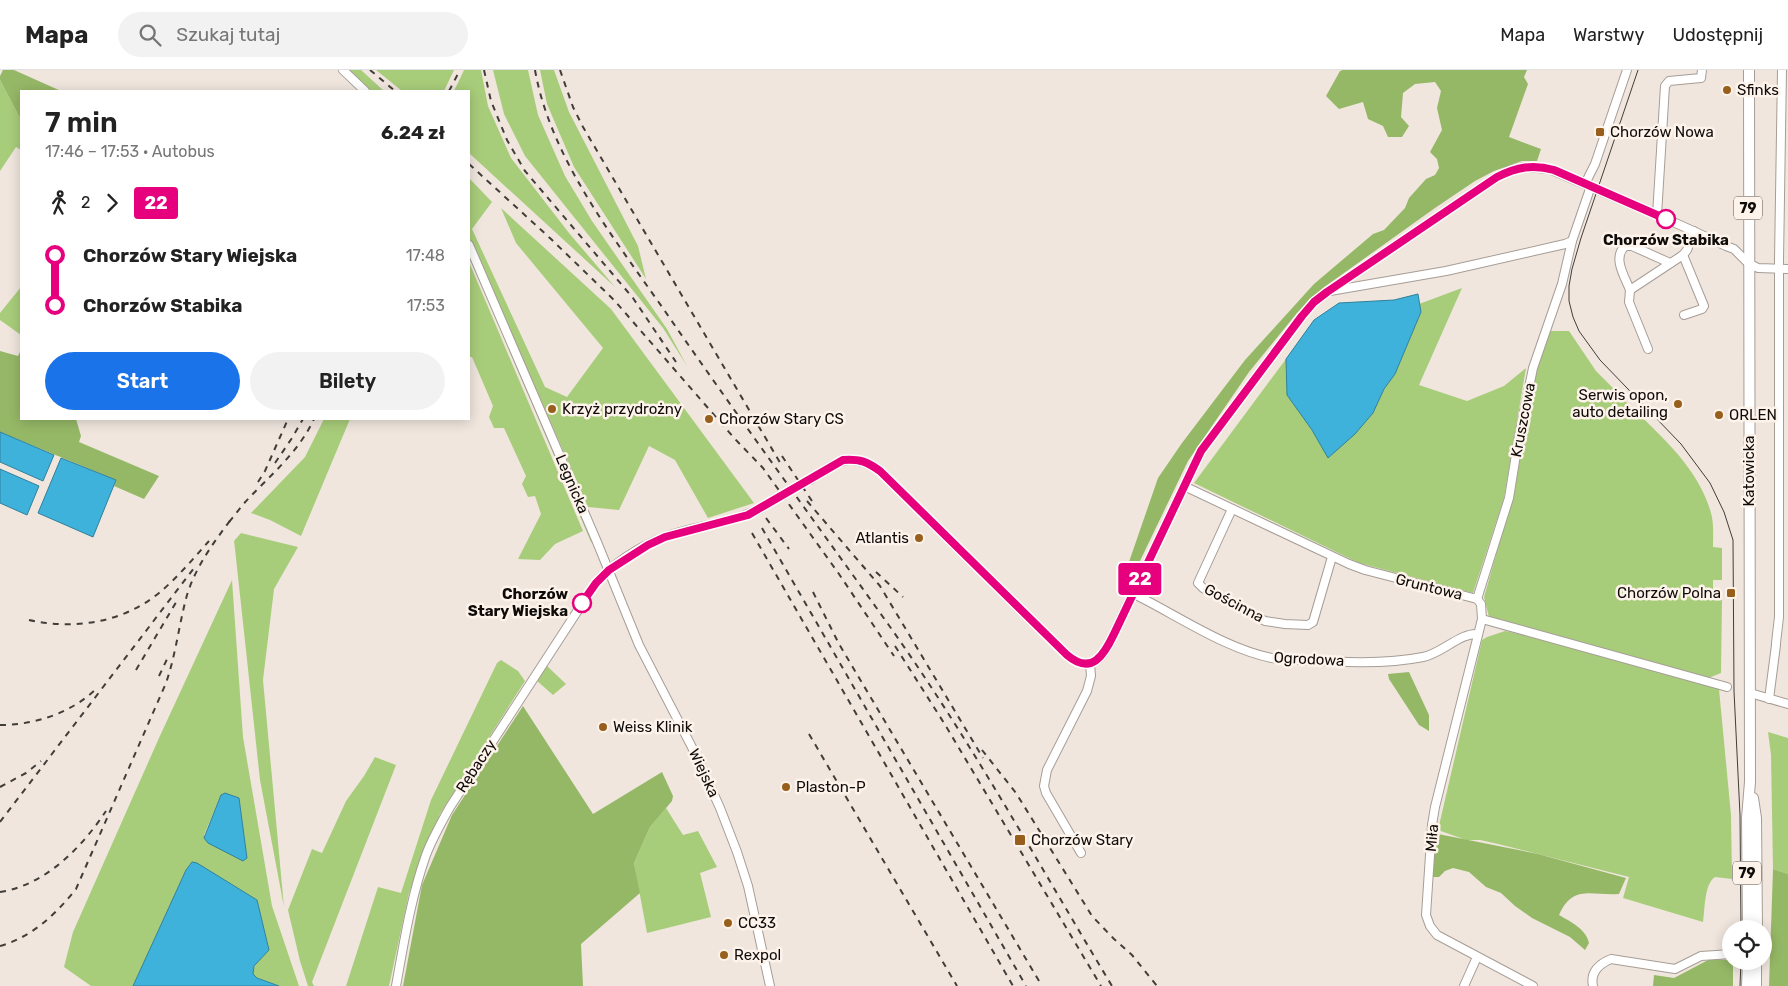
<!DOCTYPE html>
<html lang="pl">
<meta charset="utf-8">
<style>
:root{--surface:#fff;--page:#f2f2f2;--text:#222;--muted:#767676;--line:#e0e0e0;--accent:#1a73e8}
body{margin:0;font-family:Rubik,sans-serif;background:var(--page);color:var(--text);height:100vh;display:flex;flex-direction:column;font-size:19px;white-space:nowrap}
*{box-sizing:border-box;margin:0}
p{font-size:16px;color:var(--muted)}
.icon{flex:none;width:28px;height:28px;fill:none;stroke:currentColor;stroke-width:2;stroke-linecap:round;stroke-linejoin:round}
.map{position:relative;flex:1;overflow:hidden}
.panel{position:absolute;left:20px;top:20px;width:450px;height:330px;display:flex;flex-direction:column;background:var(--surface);border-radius:0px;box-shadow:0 2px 12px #0003}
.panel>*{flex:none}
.badge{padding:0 10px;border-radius:4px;font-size:18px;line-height:32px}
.tools{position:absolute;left:1722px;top:850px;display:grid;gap:10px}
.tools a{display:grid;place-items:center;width:50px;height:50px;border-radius:50%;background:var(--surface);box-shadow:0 2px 12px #0003;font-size:25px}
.map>.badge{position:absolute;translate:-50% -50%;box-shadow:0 0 0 2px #fff}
.legs{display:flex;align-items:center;gap:8px;height:55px;padding:0 25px;font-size:16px}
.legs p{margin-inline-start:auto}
.overview{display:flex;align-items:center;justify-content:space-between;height:85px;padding:0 25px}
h1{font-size:28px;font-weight:600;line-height:38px}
.action{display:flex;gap:10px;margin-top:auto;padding:10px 25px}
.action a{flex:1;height:58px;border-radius:30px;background:var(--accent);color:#fff;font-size:20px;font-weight:600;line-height:58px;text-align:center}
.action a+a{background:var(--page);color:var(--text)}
ul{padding:0 25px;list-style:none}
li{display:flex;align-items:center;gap:18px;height:50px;font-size:19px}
li i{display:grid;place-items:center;width:8px;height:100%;margin:0 6px;background:currentColor}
li i::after{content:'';width:12px;height:12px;margin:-6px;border:4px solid;border-radius:50%;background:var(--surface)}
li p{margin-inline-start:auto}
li:first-child i{background:linear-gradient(#0000 50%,currentColor 0)}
li:last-child i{background:linear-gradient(currentColor 50%,#0000 0)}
header{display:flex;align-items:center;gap:30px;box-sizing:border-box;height:70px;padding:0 25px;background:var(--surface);border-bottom:1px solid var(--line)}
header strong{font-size:24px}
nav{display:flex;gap:28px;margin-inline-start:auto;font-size:18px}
.search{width:350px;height:45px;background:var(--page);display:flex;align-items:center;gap:12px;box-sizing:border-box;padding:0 18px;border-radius:28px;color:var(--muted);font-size:19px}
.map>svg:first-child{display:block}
.green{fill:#a8cd7a;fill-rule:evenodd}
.forest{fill:#95b866}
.water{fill:#3eb2da;stroke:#30809b}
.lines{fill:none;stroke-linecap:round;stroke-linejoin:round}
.minor-tunnel{stroke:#cec5be;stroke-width:8;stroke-dasharray:8 4;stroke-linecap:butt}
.minor-casing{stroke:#a69d96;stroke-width:10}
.major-casing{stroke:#a69d96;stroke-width:12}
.minor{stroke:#fff;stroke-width:8}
.major{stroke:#fff;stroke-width:10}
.tram{stroke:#423d39;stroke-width:1}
.rail{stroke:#423d39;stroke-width:2;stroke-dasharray:6 6;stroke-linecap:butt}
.line-1-casing{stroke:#fff;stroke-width:11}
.line-1{stroke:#e6007e;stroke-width:8}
.poi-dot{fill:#975f1b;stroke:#fdf3eb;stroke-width:2}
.stop-1-dot{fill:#fff;stroke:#e6007e;stroke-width:2.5}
.labels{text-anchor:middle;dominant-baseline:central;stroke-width:5;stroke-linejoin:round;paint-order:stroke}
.shield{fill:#fdf3eb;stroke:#56514d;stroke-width:1}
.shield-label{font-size:14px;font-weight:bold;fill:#0f0b09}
.poi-label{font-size:15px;fill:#0f0b09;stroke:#fdf3eb;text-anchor:start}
.stop-label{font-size:15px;font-weight:bold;fill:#0f0b09;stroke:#fdf3eb}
.street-label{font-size:15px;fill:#0f0b09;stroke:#fdf3eb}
</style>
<header>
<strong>Mapa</strong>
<div class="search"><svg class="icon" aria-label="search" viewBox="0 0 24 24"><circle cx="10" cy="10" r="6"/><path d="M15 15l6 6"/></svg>Szukaj tutaj</div>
<nav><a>Mapa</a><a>Warstwy</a><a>Udostępnij</a></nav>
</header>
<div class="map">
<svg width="1788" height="916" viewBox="0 0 1788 916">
<rect width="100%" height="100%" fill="#f0e6de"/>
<g class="green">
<polygon points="349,0 361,0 384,21 371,21"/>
<polygon points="376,0 454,0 444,21 402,21"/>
<polygon points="464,0 481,0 488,36 511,88 569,163 615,217 469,83 469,21 454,21"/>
<polygon points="493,0 528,0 538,45 565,106 592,151 667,259 687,296 663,258 525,86 504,44"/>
<polygon points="540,0 554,0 569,42 638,176 646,209 574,97 547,34"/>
<polygon points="0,10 21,50 21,80 16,77 0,101"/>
<polygon points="469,108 492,132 472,159 545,317 567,327 603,278 516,173 501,138 611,239 754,433 708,448 675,390 649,376 619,440 588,437 469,167"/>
<polygon points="469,181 593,473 591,472 469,186"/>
<polygon points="469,192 583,461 555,474 540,490 518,489 541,444 535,426 528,427 522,414 526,406 504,358 494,358 489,347 493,336 472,287 469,287"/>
<polygon points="21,217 21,265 0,250 0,243"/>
<polygon points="1462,218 1419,315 1467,331 1504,316 1526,298 1504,428 1473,523 1359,493 1194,413 1286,289 1287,325 1312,360 1328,388 1373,343 1384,319 1395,304 1421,242 1419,234"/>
<path d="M1548 261H1569L1596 301 1619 324 1620 322 1624 325 1622 328C1655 361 1698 395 1711 443 1714 453 1713 467 1713 477L1722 478V510H1713V528L1722 529 1721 603 1706 609 1489 547 1484 527 1508 443 1527 331Z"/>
<polygon points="324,349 350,349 301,466 270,450 251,443 305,387"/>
<polygon points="241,463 298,477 274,519 263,610 284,837 260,710 235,479 234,471"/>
<path d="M232 510 243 667 272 836 299 916H279L253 906C251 895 262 888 269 880L257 830 194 792 190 794 186 800 133 916H91L64 897 73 862 159 668ZM225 723 239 728 247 788 204 765 221 725Z"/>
<path d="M1505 561 1550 571 1719 619 1731 745 1732 809 1715 807C1704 814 1705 840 1703 852L1623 828 1629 807 1498 774 1480 770H1466L1438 760 1482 570 1487 567Z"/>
<polygon points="501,590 518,601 525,611 440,744 409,823 389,916 346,916 378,817 401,823 431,730 497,593"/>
<polygon points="546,595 566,614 553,625 536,610"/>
<polygon points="1768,662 1788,668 1788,804 1773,799 1771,685"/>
<polygon points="375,687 396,695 312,912 314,916 308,916 300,891 288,840 312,779 322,783 346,731 364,706"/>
<polygon points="666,738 683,765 698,761 717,797 700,803 711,847 647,863 634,793 650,757"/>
</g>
<g class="forest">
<polygon points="3,0 14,0 61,21 21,21 21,50 0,10 0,6"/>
<polygon points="1343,0 1527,0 1524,7 1528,14 1509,67 1541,79 1537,91 1522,91 1494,101 1475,111 1435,138 1323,218 1297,243 1249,302 1188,391 1126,520 1120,518 1158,408 1182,373 1245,290 1314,214 1373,164 1384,160 1405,138 1409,128 1426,109 1435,105 1439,98 1437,89 1430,82 1442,60 1437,38 1441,21 1435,12 1415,14 1403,23 1401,47 1409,56 1402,67 1388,67 1383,56 1368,49 1363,32 1339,39 1326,26 1340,1"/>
<polygon points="21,280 21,349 76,349 81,366 79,372 159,406 144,429 114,416 116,410 0,362 0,281 18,286"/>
<polygon points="1409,602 1429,645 1429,661 1419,655 1389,609 1388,604"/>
<polygon points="523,636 593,744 662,702 673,726 672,731 650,757 634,793 640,823 581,874 583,916 403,916 422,815 452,745"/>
<path d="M1433 763 1538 784 1626 808 1619 824C1591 826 1573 814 1559 845 1571 852 1586 859 1589 873L1585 880 1570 867 1532 848 1515 836 1501 823 1486 817 1469 802 1453 798 1445 801 1439 807H1433Z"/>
<polygon points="1773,799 1788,804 1788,916 1769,916"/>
<polygon points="1710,889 1731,890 1733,891 1733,916 1653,916 1654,905 1674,908"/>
</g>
<g class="water">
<polygon points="1418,224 1421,242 1395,304 1384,319 1373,343 1355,364 1328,388 1312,360 1287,325 1286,289 1314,250 1339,233 1394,230"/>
<polygon points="0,362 54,385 43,411 0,392"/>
<polygon points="61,388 116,410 93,467 38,443"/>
<polygon points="0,399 39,416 27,445 0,433"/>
<polygon points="225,723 239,728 247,788 243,791 208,773 204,768 221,725"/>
<polygon points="192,792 197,793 257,830 269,880 254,896 253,904 257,908 279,916 133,916 186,800"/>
</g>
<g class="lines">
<polyline class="minor-tunnel" points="761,438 810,410"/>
<defs>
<g id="minor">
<polyline points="343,0 365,21"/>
<polyline points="1585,114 1595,94 1627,0"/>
<polyline points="1657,145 1665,16 1669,11 1701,8 1702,0"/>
<polyline points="469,175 597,472 639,575 697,687 720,738 737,782 748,816 770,916"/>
<polyline points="1683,185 1704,236 1702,239 1684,245"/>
<path d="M1630 220C1625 207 1612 188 1625 176H1632L1670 193"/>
<polyline points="1330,221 1446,201 1565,174 1572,171 1591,116"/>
<polyline points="1648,279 1629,232 1630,220 1683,185 1687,180 1694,161"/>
<path d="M810 410C837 392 850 380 880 401L1067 585C1085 600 1098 595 1108 576L1201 381 1302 246 1314 232 1327 222 1497 107 1510 100 1523 97 1549 99 1680 155 1726 176 1734 179 1748 193 1758 198 1788 199"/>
<polyline points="1184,416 1349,494 1365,500 1477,529 1481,534 1482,549 1435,737 1432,755 1426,845 1430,856 1437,865 1533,916"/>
<polyline points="1232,439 1198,513 1203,518 1265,551 1285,554 1308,555 1313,552 1332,487"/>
<path d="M1132 523C1177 545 1228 581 1277 589 1322 591 1378 596 1423 587 1441 584 1461 562 1478 564"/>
<polyline points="1477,529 1509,428 1519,366 1533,298 1562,214 1572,171"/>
<polyline points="1482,549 1727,617"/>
<polyline points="1776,573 1779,547 1779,190 1782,0"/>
<polyline points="1750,623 1788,634"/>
<polyline points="1769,629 1776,575"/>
<polyline points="1081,783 1046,723 1044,716 1047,700 1087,621 1091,606 1090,593"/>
<path d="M396 916C404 872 411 827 426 785 432 769 441 753 450 737L595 514C612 494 640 476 665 467 696 455 731 454 761 438"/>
<polyline points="1464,916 1477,887"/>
<path d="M1593 916C1590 902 1599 894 1611 889L1675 899 1701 886 1731 884"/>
</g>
<g id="major">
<polyline points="1753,728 1756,748 1757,859"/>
<polyline points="1748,859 1747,748 1750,712 1749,0"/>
<polyline points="1747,916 1748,891"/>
<polyline points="1756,916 1756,891"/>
</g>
</defs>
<use href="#minor" class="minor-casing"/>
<use href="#major" class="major-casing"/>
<use href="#minor" class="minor"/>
<use href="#major" class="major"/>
<g class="tram">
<polyline points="1638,0 1581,168 1572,199 1569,216 1569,231 1573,247 1579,261 1600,290 1681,374 1710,413 1724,442 1733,470 1734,621 1740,745 1741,859"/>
<polyline points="1740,916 1741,891"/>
</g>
<g class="rail">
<polyline points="370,0 395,21"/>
<polyline points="484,0 491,31 507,70 525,101 633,228 676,292"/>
<path d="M535 0C551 91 618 173 669 247 741 351 815 452 888 554 970 669 1039 795 1112 916"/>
<polyline points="560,0 573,37 583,57 782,396"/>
<polyline points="449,21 460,0"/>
<polyline points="469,94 551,169 614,230 735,369 763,398 839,504 894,586"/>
<polyline points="782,386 814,434"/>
<polyline points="275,393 292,368 303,349"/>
<polyline points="258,412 265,401 288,349"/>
<polyline points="807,431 880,516 983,688"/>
<polyline points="766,448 789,479"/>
<path d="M229 452C236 444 242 435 249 428 273 403 299 381 314 349"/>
<polyline points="762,458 1026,916"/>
<polyline points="752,463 1013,916"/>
<polyline points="876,502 903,527"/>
<polyline points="813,522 839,574 1042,916"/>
<path d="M29 550C74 560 122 553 159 523 177 508 193 489 209 471"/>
<polyline points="895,576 944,653 1101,916"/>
<polyline points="136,600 178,529"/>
<polyline points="159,606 169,585"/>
<path d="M0 655C35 655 71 643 96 619"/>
<polyline points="809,664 957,916"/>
<polyline points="982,680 1016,723 1092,846 1114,869 1132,885 1157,916"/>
<polyline points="0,717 26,703 41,691"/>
<polyline points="0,752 194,498"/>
<path d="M0 822C46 815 82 777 106 741"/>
<path d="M0 876C32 867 56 844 76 819L166 613C176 584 179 554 187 525 196 496 214 472 232 448"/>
</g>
</g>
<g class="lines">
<defs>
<path id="line-1" d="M582 533 596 513 609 500 648 475 665 467 748 445 843 390C860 389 866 391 880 401L1067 585C1092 606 1104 585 1114 564L1201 381 1302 246 1314 232 1327 222 1497 107C1517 97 1533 94 1554 100L1666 149"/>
</defs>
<use href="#line-1" class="line-1-casing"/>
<use href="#line-1" class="line-1"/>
</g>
<g class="poi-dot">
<circle cx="1727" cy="20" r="5"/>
<rect x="1595" y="57" width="10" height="10" rx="2.5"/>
<circle cx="1678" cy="334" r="5"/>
<circle cx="552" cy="339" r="5"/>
<circle cx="1719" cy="345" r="5"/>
<circle cx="709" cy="349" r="5"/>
<circle cx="919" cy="468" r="5"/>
<rect x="1726" y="518" width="10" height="10" rx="2.5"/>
<circle cx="603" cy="657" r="5"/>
<circle cx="786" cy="717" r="5"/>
<rect x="1014" y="764" width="12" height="12" rx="2.5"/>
<circle cx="728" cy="853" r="5"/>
<circle cx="724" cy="885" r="5"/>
</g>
<g class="stop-1-dot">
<circle cx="1666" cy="149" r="9"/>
<circle cx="582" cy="533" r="9"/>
</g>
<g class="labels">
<g class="shield">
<rect x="1734" y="126.5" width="28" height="23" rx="4"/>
<rect x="1733" y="791.5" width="28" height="23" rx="4"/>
</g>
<g class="shield-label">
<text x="1748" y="138">79</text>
<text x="1747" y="803">79</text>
</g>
<g class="poi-label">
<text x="1737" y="20">Sfinks</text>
<text x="1610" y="62">Chorzów Nowa</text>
<text x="1668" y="325" text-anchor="end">Serwis opon,<tspan x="1668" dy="17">auto detailing</tspan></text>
<text x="562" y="339">Krzyż przydrożny</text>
<text x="1729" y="345">ORLEN</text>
<text x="719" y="349">Chorzów Stary CS</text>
<text x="909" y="468" text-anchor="end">Atlantis</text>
<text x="1721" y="523" text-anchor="end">Chorzów Polna</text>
<text x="613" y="657">Weiss Klinik</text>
<text x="796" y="717">Plaston-P</text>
<text x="1031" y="770">Chorzów Stary</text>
<text x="738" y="853">CC33</text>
<text x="734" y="885">Rexpol</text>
</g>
<g class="stop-label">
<text x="1666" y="170">Chorzów Stabika</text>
<text x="568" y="524" text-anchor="end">Chorzów<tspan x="568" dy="17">Stary Wiejska</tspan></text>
</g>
<g class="street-label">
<text transform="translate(1523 350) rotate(-79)">Kruszcowa</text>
<text transform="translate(1749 401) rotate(-90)">Katowicka</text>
<text transform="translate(572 414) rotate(67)">Legnicka</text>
<text transform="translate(1429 517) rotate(14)">Gruntowa</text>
<text transform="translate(1234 533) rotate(28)">Gościnna</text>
<text transform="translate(1309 589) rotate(3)">Ogrodowa</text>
<text transform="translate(476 696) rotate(-57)">Rębaczy</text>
<text transform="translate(704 703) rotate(65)">Wiejska</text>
<text transform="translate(1432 768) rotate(-85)">Miła</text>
</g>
</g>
</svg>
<div class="tools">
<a><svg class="icon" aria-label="locate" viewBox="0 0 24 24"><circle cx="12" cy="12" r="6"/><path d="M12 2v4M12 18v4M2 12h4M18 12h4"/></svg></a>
</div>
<b class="badge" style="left:1140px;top:509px;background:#e6007e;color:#fff">22</b>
<section class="panel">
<div class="overview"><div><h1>7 min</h1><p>17:46 – 17:53 · Autobus</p></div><b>6.24 zł</b></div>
<div class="legs"><svg class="icon" aria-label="walk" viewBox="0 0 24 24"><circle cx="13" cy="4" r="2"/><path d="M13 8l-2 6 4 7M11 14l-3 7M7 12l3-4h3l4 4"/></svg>2<svg class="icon" aria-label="forward" viewBox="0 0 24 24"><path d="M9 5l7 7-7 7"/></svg><b class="badge" style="background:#e6007e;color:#fff">22</b></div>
<ul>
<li><i style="color:#e6007e"></i><b>Chorzów Stary Wiejska</b><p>17:48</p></li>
<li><i style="color:#e6007e"></i><b>Chorzów Stabika</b><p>17:53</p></li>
</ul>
<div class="action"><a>Start</a><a>Bilety</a></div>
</section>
</div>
